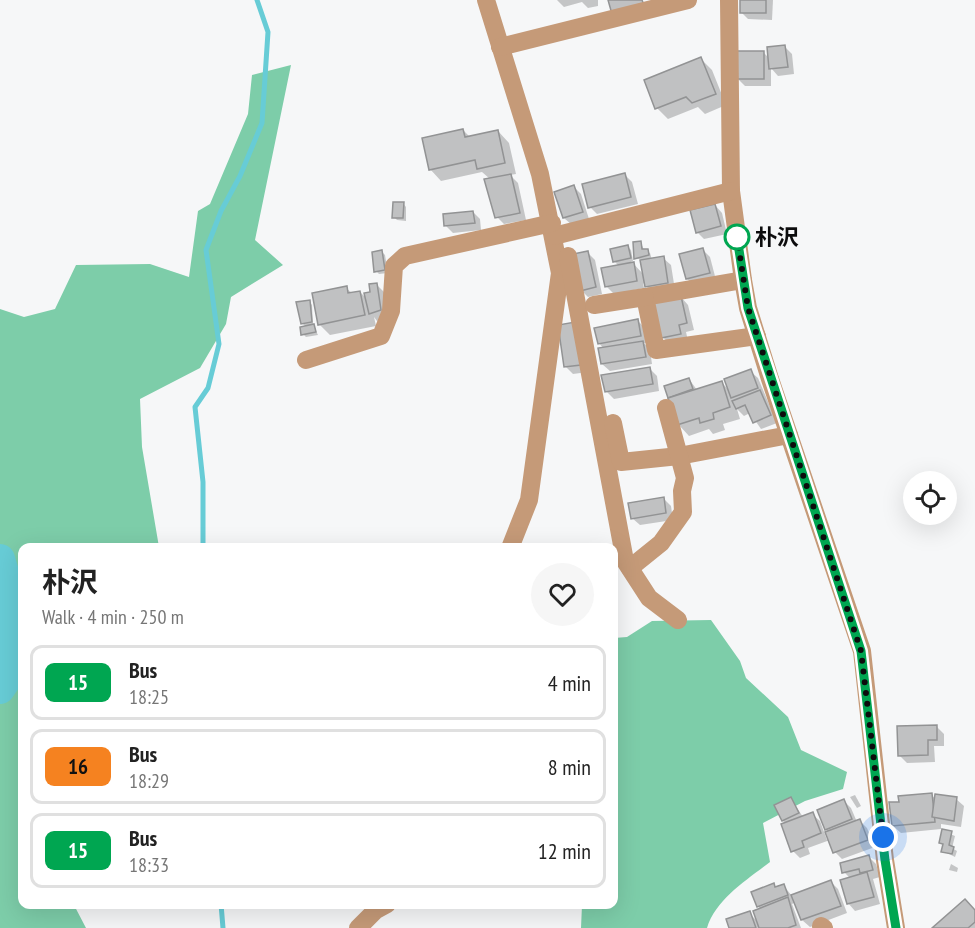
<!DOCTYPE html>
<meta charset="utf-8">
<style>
:root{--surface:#fff;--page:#f6f6f6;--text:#222;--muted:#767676;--line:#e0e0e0}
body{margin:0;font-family:"PT Sans Narrow","Noto Sans JP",sans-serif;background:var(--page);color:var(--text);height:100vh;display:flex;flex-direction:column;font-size:22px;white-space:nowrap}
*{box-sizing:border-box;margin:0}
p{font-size:20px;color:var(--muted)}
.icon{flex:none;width:33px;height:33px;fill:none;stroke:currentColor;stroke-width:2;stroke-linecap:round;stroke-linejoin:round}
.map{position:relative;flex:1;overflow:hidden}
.panel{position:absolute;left:18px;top:543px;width:600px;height:366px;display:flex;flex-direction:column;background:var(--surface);border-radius:12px;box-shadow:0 6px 24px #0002}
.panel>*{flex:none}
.badge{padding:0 12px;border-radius:9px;font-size:21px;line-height:39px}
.buttons{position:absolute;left:903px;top:471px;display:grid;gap:12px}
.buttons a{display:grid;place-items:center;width:54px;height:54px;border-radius:50%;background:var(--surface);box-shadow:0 6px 24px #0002;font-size:30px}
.you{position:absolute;width:30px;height:30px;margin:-15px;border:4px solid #fff;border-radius:50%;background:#1a73e8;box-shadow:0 0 0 9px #1a73e833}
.map>.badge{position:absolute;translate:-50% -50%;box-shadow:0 0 0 3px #fff}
.round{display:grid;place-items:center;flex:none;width:63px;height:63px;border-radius:32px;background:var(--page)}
.head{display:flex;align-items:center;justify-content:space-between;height:102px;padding:0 24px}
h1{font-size:28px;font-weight:700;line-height:45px}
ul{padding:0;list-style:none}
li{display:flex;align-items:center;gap:18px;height:75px;margin:0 12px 9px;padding:0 12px;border:3px solid var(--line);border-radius:12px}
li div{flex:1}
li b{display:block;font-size:22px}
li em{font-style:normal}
li .badge{min-width:66px;font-weight:700;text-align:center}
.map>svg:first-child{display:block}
.forest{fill:#7dcda9}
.shadow{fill:#0003}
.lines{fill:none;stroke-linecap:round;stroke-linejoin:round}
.stream{stroke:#67ccd6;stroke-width:5}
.river{stroke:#67ccd6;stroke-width:30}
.building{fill:#c0c1c2;stroke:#929394;stroke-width:1.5}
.minor{stroke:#c59a78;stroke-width:18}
.line-casing{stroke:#fff;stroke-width:14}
.line{stroke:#00a651;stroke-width:9}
.walk{stroke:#0c0c0d;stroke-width:6;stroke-dasharray:0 10.8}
.stop-dot{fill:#fff;stroke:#00a651;stroke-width:3}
.labels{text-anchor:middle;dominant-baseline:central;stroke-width:4.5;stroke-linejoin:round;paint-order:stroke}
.stop-label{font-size:22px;font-weight:bold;fill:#0c0c0d;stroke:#f6f7f8;text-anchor:start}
</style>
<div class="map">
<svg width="975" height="928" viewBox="0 0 975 928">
<rect width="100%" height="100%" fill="#f6f7f8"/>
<g class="forest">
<polygon points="291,65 255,240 283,265 231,297 226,324 200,368 140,399 142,447 159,547 22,548 22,904 74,905 86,928 0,928 0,309 24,317 55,309 76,265 150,264 189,277 198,211 210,204 248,114 252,75"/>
<path d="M711 620 740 661 746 678 788 717 801 750 847 772 843 789 805 801 763 823 770 862C747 880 716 899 707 928H581L582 905 614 904V638L627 637 652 621Z"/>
</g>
<g class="shadow">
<polygon points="557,0 598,0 598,6 588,8 582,2 564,7"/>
<polygon points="741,0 773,0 772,20 748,19 741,12"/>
<polygon points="785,47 792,54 794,74 778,76 771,68 771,86 745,86 737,78 763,52 770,59"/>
<polygon points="701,59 712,70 726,105 705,114 698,107 668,119 657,108"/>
<polygon points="463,130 470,137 498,131 509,143 516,174 510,175 518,183 526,220 504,224 497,217 490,179 482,172 441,181 430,169"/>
<polygon points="625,175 632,182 638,204 597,214 590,207"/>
<polygon points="574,187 581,194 589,219 572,225 564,218"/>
<polygon points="403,203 406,207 406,221 397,220 394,217"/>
<polygon points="715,205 722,213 727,234 704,239 697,232"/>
<polygon points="473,212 480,219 481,230 453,233 446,226"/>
<polygon points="641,243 644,250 650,253 652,260 663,258 671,265 675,290 654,294 643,283 644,288 614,294 606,286 619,266 614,261 628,247 631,250 633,261 631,261 644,275 642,260 636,258"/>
<polygon points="703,250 710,257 716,280 695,286 687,279"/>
<polygon points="382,252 385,255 388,273 379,274 376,271"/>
<polygon points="588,253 595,260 602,294 588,297 581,290"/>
<polygon points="377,285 384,292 387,318 377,321 374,317 376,326 330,335 319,324 346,288 353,294 360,292 367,299"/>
<polygon points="681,297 688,305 694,330 686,332 688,341 670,345 663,337"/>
<polygon points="309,301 312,305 313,325 318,335 306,337 303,334 306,327 302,323"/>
<polygon points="638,321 645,328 648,343 644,343 650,350 652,364 610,371 602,364 604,349 599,343"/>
<polygon points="582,331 588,372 573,374 565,366"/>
<polygon points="649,368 657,376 659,391 614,399 606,391"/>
<polygon points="750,371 758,378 777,423 761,429 750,413 744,416 737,409 740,419 723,424 725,430 713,434 709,429 689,436 678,424 670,397 689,379 697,390 722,383 731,392"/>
<polygon points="664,499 671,506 673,520 640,525 632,518"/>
<polygon points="937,727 944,734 944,746 934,746 935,762 907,763 899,755"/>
<polygon points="855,795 861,806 857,808 850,797"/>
<polygon points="931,795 936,799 956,799 964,806 961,827 941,824 941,829 901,833 893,826 900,803"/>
<polygon points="791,799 803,817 812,814 820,821 827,840 830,839 826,829 844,801 851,808 857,822 860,821 867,828 875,847 842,859 835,852 830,840 808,848 810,854 800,858 793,851 783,820"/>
<polygon points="943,831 955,836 952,848 957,851 955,857 943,851 944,846 940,843"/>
<polygon points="869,857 876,864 880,877 873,879 880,904 855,911 848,903 850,878 844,872"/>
<polygon points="951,864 958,868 957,872 949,870"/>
<polygon points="831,882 838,889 847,913 810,927 802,920 796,902 792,904 801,928 731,928 749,913 758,922 761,910 758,906 773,884 777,888 783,885 792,896"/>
<polygon points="975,911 975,928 934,928"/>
</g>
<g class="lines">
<g class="stream">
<polyline points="203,548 203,482 195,407 208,388 219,344 206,250 221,211 240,176 262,123 268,32 257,0"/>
<polyline points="221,904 223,928"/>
</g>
<polyline class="river" points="0,559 14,607 11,673 0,689"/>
</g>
<g class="building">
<polygon points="608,0 642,0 644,5 612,14"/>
<rect x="740" y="0" width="26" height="13"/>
<polygon points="785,45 788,67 769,69 767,47"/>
<rect x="736" y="51" width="28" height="28"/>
<polygon points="701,57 716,94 692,103 686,97 655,109 644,80"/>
<polygon points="463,129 465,137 498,130 505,163 477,169 475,160 429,170 422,138"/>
<polygon points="625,173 631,197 588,208 582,184"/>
<polygon points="511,174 520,213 495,218 484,179"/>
<polygon points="574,185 583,212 563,218 554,192"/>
<polygon points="393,202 404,202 403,218 392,218"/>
<polygon points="715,204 721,226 696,233 690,210"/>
<polygon points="473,211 475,223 444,226 443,214"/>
<polygon points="641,241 642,249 648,249 649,255 634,259 633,242"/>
<polygon points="628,245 631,258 613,262 610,249"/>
<polygon points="703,248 710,273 686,279 679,254"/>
<polygon points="382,250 385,270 374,272 372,252"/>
<polygon points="588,251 596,287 580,291 573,254"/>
<polygon points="664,256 668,283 645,287 640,260"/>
<polygon points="634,262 637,281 605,287 601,268"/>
<polygon points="377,283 381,310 369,314 364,293 370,292 369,284"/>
<polygon points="347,286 348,293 360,291 365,315 318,325 312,293"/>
<polygon points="681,296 687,323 679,325 681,334 661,338 653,302"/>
<polygon points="310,300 312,322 301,324 296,302"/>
<polygon points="638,319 641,336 598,344 594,328"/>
<polygon points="575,322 581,365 564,367 558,325"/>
<polygon points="314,324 316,332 301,335 300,327"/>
<polygon points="643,341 646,357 601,364 598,348"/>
<polygon points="650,367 653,384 605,392 601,375"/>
<polygon points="751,369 758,388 731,398 724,379"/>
<polygon points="689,378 693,389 668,398 664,386"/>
<polygon points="722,381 730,407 713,413 714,419 700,423 699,418 677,425 668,398"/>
<polygon points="760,390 771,415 753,423 745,405 736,409 732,401"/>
<polygon points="664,497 666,513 631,519 628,503"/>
<polygon points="937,725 937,740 928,740 928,755 898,756 897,726"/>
<polygon points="932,793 935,822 892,826 889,802 899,802 898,796"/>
<polygon points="935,794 957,797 954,821 932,817"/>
<polygon points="791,797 799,813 782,821 774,805"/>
<polygon points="844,799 852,819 825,830 817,810"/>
<polygon points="813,812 821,833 802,841 804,847 791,852 781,824"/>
<polygon points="860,819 868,840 833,853 825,832"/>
<polygon points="942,829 952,831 949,845 954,847 952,854 941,852 943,844 939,843"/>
<polygon points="869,855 873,870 860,873 859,869 842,873 840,863"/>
<polygon points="867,872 874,897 847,904 840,880"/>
<polygon points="831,880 841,906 801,920 791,895"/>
<polygon points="774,883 775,887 784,884 788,895 757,907 751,892"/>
<polygon points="788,897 796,925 788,928 759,928 753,911"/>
<polygon points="965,899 975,910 975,922 968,928 932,928"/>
<polygon points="750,911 756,928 729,928 726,919"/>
</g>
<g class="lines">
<g class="minor">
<polyline points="486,0 540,174 560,273 529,500 510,548"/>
<polyline points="729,0 731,191 743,280 748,308 770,379 862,651 885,860 896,928"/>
<polyline points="500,47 688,0"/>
<polyline points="554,236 731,191"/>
<polyline points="568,256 625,561 649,598 678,620"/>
<polyline points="743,280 645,297 656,350 757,336"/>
<polyline points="594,305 645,297"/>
<polyline points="306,360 381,336 391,311 394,266 405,256 552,223"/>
<polyline points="613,423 621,462 679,456 789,435"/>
<polyline points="630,568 661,543 683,512 682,491 685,478 666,408"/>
<polyline points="821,926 824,928"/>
<polyline points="358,928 376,910 387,904"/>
</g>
</g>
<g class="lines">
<defs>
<polyline id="line" points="737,237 748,308 861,651 885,860 896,928"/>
</defs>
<use href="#line" class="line-casing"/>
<use href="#line" class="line"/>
<polyline class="walk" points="737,237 748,308 861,651 883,837"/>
</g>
<circle class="stop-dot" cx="737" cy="237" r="12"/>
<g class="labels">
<g class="stop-label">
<text x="755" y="237">朴沢</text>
</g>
</g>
</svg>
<div class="buttons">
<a><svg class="icon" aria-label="locate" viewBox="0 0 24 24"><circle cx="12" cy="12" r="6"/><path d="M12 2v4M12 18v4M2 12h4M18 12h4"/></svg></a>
</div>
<div class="you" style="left:883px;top:837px"></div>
<section class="panel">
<div class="head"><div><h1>朴沢</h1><p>Walk · 4 min · 250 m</p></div><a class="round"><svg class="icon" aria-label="heart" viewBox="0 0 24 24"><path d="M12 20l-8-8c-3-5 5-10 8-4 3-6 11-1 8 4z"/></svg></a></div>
<ul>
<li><span class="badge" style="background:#00a651;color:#fff">15</span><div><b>Bus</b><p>18:25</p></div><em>4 min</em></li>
<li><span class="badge" style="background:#f58220;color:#111">16</span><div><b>Bus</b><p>18:29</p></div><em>8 min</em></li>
<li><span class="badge" style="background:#00a651;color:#fff">15</span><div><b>Bus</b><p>18:33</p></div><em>12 min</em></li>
</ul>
</section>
</div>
